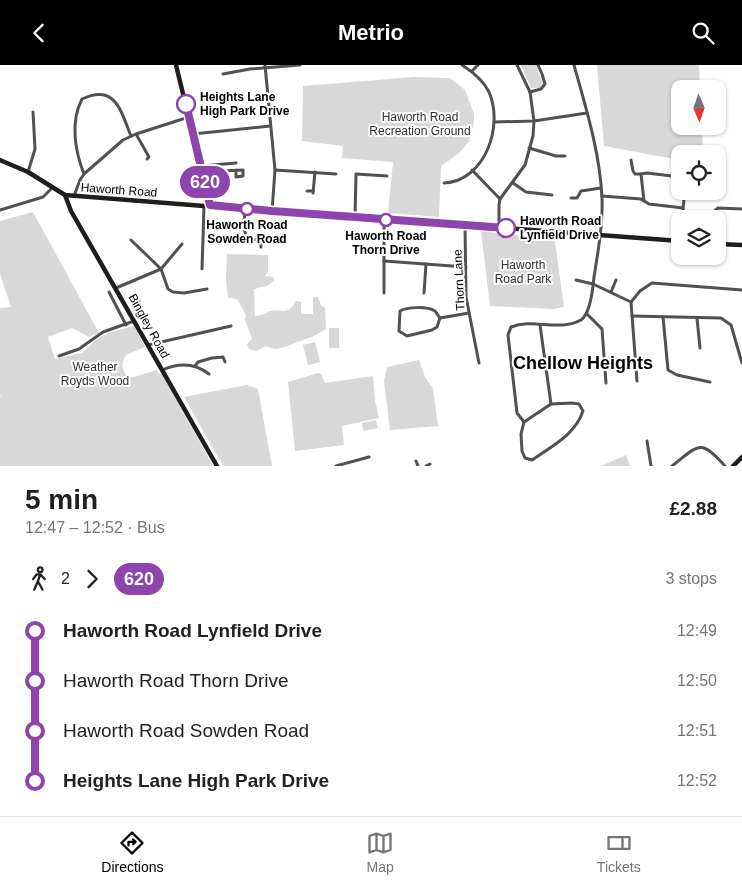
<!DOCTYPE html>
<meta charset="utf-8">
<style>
:root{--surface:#fff;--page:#f2f2f2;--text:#202124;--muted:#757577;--line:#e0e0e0;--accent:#000}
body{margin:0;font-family:Helvetica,sans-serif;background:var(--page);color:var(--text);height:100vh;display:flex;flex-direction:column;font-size:19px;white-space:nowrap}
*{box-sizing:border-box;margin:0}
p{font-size:16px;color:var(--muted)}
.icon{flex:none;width:28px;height:28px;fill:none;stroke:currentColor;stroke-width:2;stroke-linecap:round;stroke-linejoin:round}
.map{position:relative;height:401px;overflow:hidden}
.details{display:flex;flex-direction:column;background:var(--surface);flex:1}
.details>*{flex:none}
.badge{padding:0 10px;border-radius:16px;font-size:18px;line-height:32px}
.needle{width:32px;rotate:178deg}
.controls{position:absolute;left:671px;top:15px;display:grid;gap:10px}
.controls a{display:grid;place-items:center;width:55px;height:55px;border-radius:10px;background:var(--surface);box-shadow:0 1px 4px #0004;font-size:25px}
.map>.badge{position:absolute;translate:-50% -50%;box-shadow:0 0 0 2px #fff}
.legs{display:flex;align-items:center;gap:8px;height:55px;padding:0 25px;font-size:16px}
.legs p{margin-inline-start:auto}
.headline{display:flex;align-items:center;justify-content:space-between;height:85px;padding:0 25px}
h1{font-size:28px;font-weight:700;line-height:38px}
ul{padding:0 25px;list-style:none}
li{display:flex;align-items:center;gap:18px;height:50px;font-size:19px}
li i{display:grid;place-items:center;width:8px;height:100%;margin:0 6px;background:currentColor}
li i::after{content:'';width:12px;height:12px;margin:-6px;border:4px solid;border-radius:50%;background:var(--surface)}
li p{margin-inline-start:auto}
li:first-child i{background:linear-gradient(#0000 50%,currentColor 0)}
li:last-child i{background:linear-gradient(currentColor 50%,#0000 0)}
header{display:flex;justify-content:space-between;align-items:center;height:65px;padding:0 25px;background:var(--accent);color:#fff;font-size:22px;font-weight:700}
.dock{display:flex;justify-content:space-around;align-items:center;height:70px;border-top:1px solid var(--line);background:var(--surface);font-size:14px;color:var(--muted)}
.dock a{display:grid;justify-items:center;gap:2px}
.dock .selected{color:var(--accent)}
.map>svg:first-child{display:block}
.green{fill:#d8d8d8}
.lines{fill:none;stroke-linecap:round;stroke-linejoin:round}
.street{stroke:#515151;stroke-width:3}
.secondary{stroke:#1e1e1e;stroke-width:4.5}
.line-1-casing{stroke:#fff;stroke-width:11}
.line-1{stroke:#8e44ad;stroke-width:8}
.stop-1-dot{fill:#fff;stroke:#8e44ad;stroke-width:2.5}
.labels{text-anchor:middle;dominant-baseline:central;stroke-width:4;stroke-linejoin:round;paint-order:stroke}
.stop-label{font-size:12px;font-weight:bold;fill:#000;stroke:#fff;text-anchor:start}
.park-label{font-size:12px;fill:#2f2f2f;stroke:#fff}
.street-label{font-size:12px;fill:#000;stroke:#fff}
.district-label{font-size:18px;font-weight:bold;fill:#000;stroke:#fff}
</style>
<header><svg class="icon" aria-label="back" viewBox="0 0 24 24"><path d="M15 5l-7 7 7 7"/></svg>Metrio<svg class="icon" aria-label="search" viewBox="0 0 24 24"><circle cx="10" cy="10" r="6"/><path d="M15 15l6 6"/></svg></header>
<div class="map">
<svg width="742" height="401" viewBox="0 0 742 401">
<rect width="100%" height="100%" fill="#fff"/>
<g class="green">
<polygon points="521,0 536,0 543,19 540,23 531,23"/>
<polygon points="597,0 699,0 700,24 680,24 680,61 702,61 703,89 680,89 680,95 604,81"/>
<polygon points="414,12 450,13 465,25 474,49 474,57 469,77 458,89 441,101 439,152 388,148 393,97 342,93 343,81 302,76 303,21"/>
<path d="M33 147 99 268 89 272 72 263 48 272 55 294 82 288 98 273 111 267 134 261 145 282 126 290C121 298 121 303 127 311L133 312 157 305 159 309H162L213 401H0V332L2 331H0V243L11 242 0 209V156Z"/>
<polygon points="481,166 506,167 515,170 535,172 554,170 564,242 553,244 490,241"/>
<path d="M227 189 268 190V206L265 211 273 212 275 215 267 221 254 224 255 251C264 251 265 247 271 246 285 244 287 251 296 236L301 237V249H313V232H318L321 240 325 243 326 264 314 271 282 283 275 284 266 281 256 286 249 284 247 279 252 274 245 255 246 250 237 234 228 233 226 215Z"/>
<rect x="329" y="263" width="10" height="20"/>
<polygon points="315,277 320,297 308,300 303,280"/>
<polygon points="419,295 425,312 433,323 438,361 390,365 384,316 387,302"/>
<polygon points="318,308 321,309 325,318 373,311 375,335 379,353 342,361 344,380 295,386 288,317"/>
<polygon points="247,320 258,324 272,401 223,401 184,332"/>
<polygon points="376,355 378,363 363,366 362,358"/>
<polygon points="626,390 630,401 601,401"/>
</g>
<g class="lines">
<g class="street">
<polyline points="265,0 275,105 272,146"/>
<polyline points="472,6 478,0"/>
<polyline points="223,9 250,4 300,0"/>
<polyline points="530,27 541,24 545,19 542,9 538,0"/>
<polyline points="495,57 534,56 587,48"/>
<polyline points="136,69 149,92 147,94"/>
<polyline points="193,69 270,61"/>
<polyline points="529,83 556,91 565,91"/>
<polyline points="631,95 633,106 635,109 641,109"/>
<polyline points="201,101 236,98"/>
<polyline points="275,105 336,109"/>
<polyline points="472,105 500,134"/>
<path d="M202 106C216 108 229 105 243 105V111L236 112V105"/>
<polyline points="28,107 35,84 33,47"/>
<path d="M84 109C75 86 70 57 82 34 116 18 121 47 131 71"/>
<path d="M444 118C485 116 504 61 489 27 483 15 473 7 462 0"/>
<polyline points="513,118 526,127 552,130"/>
<polyline points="307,126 313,126"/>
<polyline points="313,128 315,107"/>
<polyline points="74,131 80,115 84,109 123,75 136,69 189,52"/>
<polyline points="602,131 641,134 649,139 683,143 685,126"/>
<polyline points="571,133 577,133 581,126 601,123"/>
<polyline points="644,136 641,109 647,108 680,112"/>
<path d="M245 144C245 154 240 170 252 175L260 174 261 182"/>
<polyline points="0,145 43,132 52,123"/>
<polyline points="355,152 356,109 387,111"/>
<polyline points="683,154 683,143"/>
<polyline points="712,154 712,148 718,143 742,144"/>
<polyline points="465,160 466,232 479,298"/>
<polyline points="499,163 499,140 500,134 525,100 533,71 534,56 530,27 517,0"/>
<polyline points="131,175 161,204 168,224 173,227 184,228 207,224"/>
<polyline points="384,196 466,202"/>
<polyline points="202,204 204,141"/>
<polyline points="576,215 593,219 631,237 637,316"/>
<polyline points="116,223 161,204 182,179"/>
<polyline points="109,227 126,260"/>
<polyline points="611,227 616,215"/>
<polyline points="384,228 384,155"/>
<polyline points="424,228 426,199"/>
<polyline points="631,237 640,226 652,218 742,225"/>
<polyline points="587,249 602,264 606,318"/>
<polyline points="632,251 721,253 731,260 742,298"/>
<polyline points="663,252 668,305 677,310 710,317"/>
<path d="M440 253C439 252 436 247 435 246 427 241 407 242 400 246L399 266 407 271 432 265 437 262 440 253 469 248"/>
<polyline points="697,253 700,283"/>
<polyline points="540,260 551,339"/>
<polyline points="148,280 231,261"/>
<polyline points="59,291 79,284 103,267 134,256"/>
<polyline points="195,301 198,297 212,293 223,292 225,297"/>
<polyline points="545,301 573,298"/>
<path d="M162 305C178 298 195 298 209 309"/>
<path d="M572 338 579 339 583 346C575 370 552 381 532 395L525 393 522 386 521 369 524 357 551 339Z"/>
<path d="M524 357 517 348 508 270 511 262C533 253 559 267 581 255 590 249 593 223 594 212 598 187 603 159 602 133 600 88 586 43 574 0"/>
<polyline points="647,376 651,401"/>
<polyline points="416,396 418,401"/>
<polyline points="336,401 369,392"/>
<polyline points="426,401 430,399"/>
<path d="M672 401C699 380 700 373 725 401"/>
</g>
<g class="secondary">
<polyline points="176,0 210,140"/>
<polyline points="0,95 28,107 65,130 204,141 210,140 272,146 680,176"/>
<polyline points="65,130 71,146 217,401"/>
<polyline points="718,179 742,180"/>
<polyline points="733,401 742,392"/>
</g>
</g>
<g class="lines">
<defs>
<polyline id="line-1" points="186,39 210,140 272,146 506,163"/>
</defs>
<use href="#line-1" class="line-1-casing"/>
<use href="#line-1" class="line-1"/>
</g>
<g class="stop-1-dot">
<circle cx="186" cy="39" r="9"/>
<circle cx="247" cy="144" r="6"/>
<circle cx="386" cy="155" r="6"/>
<circle cx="506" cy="163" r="9"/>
</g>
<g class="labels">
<g class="stop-label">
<text x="200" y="32">Heights Lane<tspan x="200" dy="14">High Park Drive</tspan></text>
<text x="520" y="156">Haworth Road<tspan x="520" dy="14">Lynfield Drive</tspan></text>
<text x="247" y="160" text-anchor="middle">Haworth Road<tspan x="247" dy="14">Sowden Road</tspan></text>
<text x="386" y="171" text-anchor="middle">Haworth Road<tspan x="386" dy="14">Thorn Drive</tspan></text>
</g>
<g class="park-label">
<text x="420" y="52">Haworth Road<tspan x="420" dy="14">Recreation Ground</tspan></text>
<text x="523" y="200">Haworth<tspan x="523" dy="14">Road Park</tspan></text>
<text x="95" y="302">Weather<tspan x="95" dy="14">Royds Wood</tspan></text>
</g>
<g class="street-label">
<text transform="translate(119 125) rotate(4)">Haworth Road</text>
<text transform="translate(459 215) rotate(-93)">Thorn Lane</text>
<text transform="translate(149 261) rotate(61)">Bingley Road</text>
</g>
<g class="district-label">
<text x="583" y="298">Chellow Heights</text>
</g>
</g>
</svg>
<div class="controls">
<a><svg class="needle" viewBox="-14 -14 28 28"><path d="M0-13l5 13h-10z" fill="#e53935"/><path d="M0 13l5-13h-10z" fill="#757577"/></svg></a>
<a><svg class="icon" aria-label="locate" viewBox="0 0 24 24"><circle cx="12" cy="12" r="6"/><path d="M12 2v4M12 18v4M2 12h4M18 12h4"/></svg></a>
<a><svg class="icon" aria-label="layers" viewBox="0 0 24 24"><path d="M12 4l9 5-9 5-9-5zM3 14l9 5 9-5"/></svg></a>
</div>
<b class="badge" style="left:205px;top:117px;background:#8e44ad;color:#fff">620</b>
</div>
<section class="details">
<div class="headline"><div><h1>5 min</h1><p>12:47 – 12:52 · Bus</p></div><b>£2.88</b></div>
<div class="legs"><svg class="icon" aria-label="walk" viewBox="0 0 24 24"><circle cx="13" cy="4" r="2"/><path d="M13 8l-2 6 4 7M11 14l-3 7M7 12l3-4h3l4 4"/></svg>2<svg class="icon" aria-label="forward" viewBox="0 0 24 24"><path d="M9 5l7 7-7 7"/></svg><b class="badge" style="background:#8e44ad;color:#fff">620</b><p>3 stops</p></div>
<ul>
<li><i style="color:#8e44ad"></i><b>Haworth Road Lynfield Drive</b><p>12:49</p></li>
<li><i style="color:#8e44ad"></i><span>Haworth Road Thorn Drive</span><p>12:50</p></li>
<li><i style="color:#8e44ad"></i><span>Haworth Road Sowden Road</span><p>12:51</p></li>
<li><i style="color:#8e44ad"></i><b>Heights Lane High Park Drive</b><p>12:52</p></li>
</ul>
</section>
<nav class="dock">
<a class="selected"><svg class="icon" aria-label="directions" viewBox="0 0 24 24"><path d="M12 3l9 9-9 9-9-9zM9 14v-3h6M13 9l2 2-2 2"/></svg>Directions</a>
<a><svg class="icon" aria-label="map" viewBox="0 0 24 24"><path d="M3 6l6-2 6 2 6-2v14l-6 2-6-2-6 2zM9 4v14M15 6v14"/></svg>Map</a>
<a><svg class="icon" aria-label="tickets" viewBox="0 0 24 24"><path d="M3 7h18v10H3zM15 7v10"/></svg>Tickets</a>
</nav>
